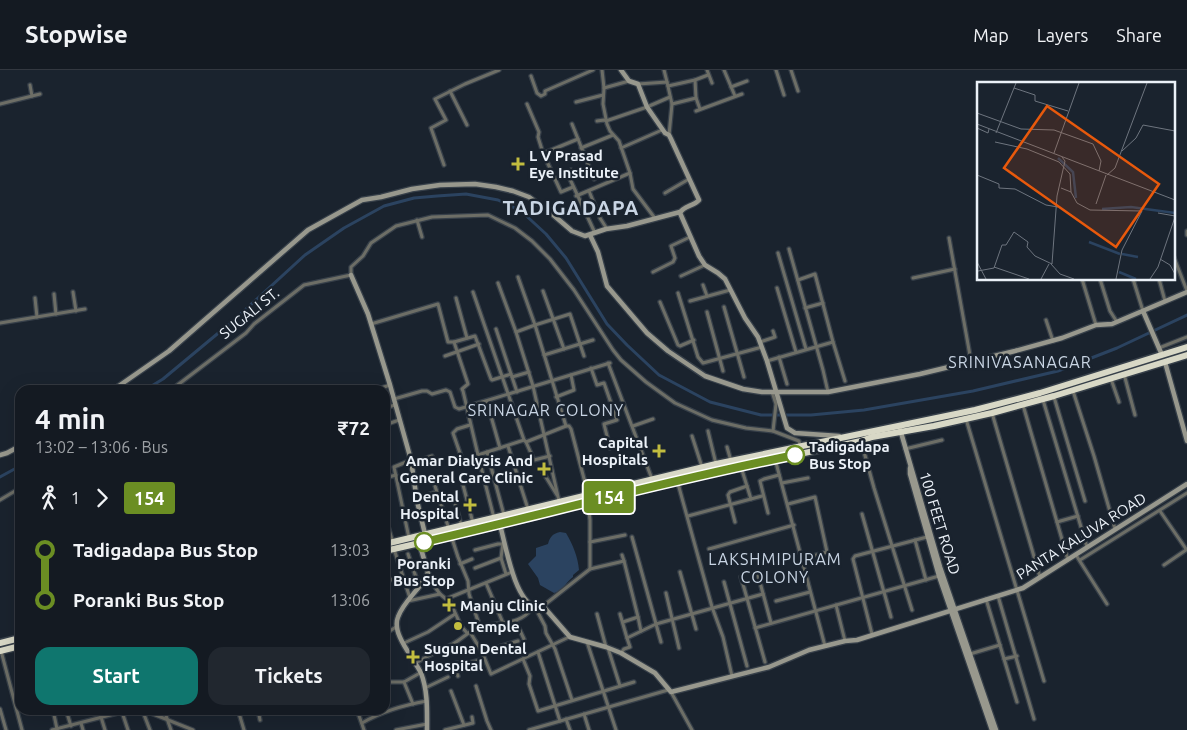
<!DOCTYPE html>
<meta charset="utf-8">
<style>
:root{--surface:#141a22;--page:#21272f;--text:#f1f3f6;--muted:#9da1a5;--line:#333840;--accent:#0f766e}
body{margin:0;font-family:Ubuntu,sans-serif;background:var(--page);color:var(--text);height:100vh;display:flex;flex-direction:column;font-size:19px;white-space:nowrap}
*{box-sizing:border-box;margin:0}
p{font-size:16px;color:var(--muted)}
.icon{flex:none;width:28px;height:28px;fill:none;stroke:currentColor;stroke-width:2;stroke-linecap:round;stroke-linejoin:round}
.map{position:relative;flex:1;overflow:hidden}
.details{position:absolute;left:15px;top:315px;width:375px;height:330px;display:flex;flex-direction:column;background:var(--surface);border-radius:15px;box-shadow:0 5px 20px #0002,0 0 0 1px var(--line)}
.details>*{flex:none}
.badge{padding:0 10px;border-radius:4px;font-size:18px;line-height:32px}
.map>.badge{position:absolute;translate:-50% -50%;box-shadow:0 0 0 2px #fff}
.legs{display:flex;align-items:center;gap:8px;height:55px;padding:0 20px;font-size:16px}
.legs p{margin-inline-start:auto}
.head{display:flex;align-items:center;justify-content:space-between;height:85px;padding:0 20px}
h1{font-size:28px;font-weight:700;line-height:38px}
.button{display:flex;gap:10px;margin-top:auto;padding:10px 20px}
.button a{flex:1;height:58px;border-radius:15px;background:var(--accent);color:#fff;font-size:20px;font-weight:700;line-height:58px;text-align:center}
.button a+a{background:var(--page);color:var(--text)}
ul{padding:0 20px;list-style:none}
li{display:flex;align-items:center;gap:18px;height:50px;font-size:19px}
li i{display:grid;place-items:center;width:8px;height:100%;margin:0 6px;background:currentColor}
li i::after{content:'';width:12px;height:12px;margin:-6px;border:4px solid;border-radius:50%;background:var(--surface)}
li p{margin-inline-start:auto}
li:first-child i{background:linear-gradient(#0000 50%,currentColor 0)}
li:last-child i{background:linear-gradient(currentColor 50%,#0000 0)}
header{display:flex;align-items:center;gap:30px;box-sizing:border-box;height:70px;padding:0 25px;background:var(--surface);border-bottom:1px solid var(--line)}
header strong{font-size:24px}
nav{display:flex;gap:28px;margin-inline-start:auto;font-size:18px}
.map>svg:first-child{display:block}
.water{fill:#2b4360}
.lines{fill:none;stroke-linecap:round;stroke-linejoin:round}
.canal{stroke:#2b4360;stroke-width:3}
.street-casing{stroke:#37404a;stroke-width:5.5}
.secondary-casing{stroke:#37404a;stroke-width:7}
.highway-casing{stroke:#37404a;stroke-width:9}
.street{stroke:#6d6e66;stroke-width:3}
.secondary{stroke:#98988d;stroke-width:4.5}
.highway{stroke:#d8d8c6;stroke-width:6}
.line-1-casing{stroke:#fff;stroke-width:11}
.line-1{stroke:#6b8e23;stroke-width:8}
.poi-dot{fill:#c2bd3f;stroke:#1a232e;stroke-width:2}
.stop-1-dot{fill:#fff;stroke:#6b8e23;stroke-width:2.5}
.labels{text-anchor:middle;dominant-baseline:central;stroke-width:5;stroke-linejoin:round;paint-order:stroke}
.poi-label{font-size:15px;font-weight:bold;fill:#ebf1f8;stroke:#1a232e;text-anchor:start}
.street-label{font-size:15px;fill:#ebf1f8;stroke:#1a232e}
.stop-label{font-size:15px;font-weight:bold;fill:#ebf1f8;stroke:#1a232e;text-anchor:start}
.neighbourhood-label{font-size:16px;letter-spacing:1px;fill:#c9d5e4;stroke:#1a232e}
.district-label{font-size:20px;font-weight:bold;letter-spacing:1px;fill:#c9d5e4;stroke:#1a232e}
.inset-river{fill:none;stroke:#2b4360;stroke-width:2.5}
.inset-road{fill:none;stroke:#6e757f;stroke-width:1}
.view{fill:#e8590c;fill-opacity:0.15;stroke:#e8590c;stroke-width:2.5}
.inset-edge{fill:none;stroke:#ebf1f8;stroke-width:2.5}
</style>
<header>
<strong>Stopwise</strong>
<nav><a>Map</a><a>Layers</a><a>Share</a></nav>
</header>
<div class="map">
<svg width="1187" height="660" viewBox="0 0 1187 660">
<rect width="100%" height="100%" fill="#1a232e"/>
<path class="water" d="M560 462 566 463C573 475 578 487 579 500L573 505V507C566 512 563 521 554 523L540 515 538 508 528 494 536 486V478L548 474C550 467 552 464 560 462Z"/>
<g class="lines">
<g class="canal">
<polyline points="145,320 163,309 234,250 305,185 344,158 384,136 414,128 437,126 466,124 498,130 521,141 546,164 566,188 607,254 627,275 659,305 710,332 761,345 811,345 864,340 973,321 1058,301 1117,278 1187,245"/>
<polyline points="0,407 20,396"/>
</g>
<defs>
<g id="street">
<polyline points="602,0 604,18 603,34 607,54 610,61 619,71 630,103 633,119 654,147"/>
<polyline points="664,0 667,12"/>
<polyline points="707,0 712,13"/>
<polyline points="724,0 735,26"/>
<polyline points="776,0 784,25"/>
<polyline points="791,0 798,21"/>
<polyline points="531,6 537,23 541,26 545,24 545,21 593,0"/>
<polyline points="695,10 696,28 700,39"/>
<polyline points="638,14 667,12 672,34 669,65"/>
<polyline points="30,15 32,26"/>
<polyline points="668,16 695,10 708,5"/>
<polyline points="731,17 747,11"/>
<polyline points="604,18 629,11"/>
<polyline points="450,21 467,55"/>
<polyline points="576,32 603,25"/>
<polyline points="0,34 40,24"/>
<polyline points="527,34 539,62 538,67 543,83 561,122 573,117"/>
<polyline points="672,34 696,28"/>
<polyline points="696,41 742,24"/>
<polyline points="597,51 604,50 606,51 647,37 670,27"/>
<polyline points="572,54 594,109"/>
<polyline points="581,78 613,65"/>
<polyline points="621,78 662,60"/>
<polyline points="544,83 578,69"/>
<polyline points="444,95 431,58 446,50 435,29 465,14 499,0"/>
<polyline points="571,100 572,105 569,107 595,163"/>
<polyline points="589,121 600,148 607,159"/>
<polyline points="665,123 689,109"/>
<polyline points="576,126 630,103"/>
<polyline points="417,150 422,167"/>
<polyline points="1187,161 1187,165"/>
<polyline points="949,168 971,291"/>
<polyline points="789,179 823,300 828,322"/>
<polyline points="778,183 806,279"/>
<polyline points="1173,185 1187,221"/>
<polyline points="653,202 673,192 675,188 671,176 690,167"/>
<polyline points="681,206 705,195"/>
<polyline points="518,207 535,255 570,244 584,286"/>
<polyline points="913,208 955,199"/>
<polyline points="1082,209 1096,255"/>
<polyline points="1100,209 1110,241 1117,252"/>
<polyline points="1133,209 1143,241"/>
<polyline points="1159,209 1165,231"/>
<polyline points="498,213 516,262 533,316 559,431"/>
<polyline points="703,215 707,226"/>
<polyline points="777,218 796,282"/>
<polyline points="543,221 564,279"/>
<polyline points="73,222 76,241"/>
<polyline points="473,222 524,370"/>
<polyline points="678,223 698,287 703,293 762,277"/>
<polyline points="54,224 56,244"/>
<polyline points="35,228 37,247"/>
<polyline points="456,228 467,268"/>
<polyline points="690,231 730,220"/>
<polyline points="660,232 678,275 680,276 694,270"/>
<polyline points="724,237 744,307"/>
<polyline points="805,238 823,233"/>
<polyline points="707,242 723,301"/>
<polyline points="1046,250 1053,271"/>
<polyline points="0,253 85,239"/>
<polyline points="371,254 438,234 448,272 454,272 475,266 491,309 492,310 511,304"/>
<polyline points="496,259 517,322"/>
<polyline points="516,262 535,255 566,356"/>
<polyline points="454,272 468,314 462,319 463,321 478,385"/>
<polyline points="760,272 775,267 773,261"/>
<polyline points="833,272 845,311"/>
<polyline points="1159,278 1187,267"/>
<polyline points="544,285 593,270"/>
<polyline points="445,286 479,274"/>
<polyline points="779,287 787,314"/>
<polyline points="767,291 833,272 815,204 798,210"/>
<polyline points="608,293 652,409"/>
<polyline points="591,298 597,315 604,313 617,350 604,354 610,378"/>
<polyline points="1124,304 1135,345"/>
<polyline points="512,307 529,302"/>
<polyline points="1111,309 1119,332"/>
<polyline points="171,320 246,263 254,254 304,215 351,205 351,197 363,186 371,173 396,156 432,147 488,145 515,158 532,171 550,189 574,220 613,280 621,290 646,312 675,333 712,350 746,358 773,361 799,371 800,376"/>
<polyline points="375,320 390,315"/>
<polyline points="1073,321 1094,386 1115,459"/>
<polyline points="772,322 776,334 773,361"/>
<polyline points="556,327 574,320 571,305"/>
<polyline points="1054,327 1085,431"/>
<polyline points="394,329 422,321 427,321 432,324 446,320 450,322 455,337 459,339 610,293"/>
<polyline points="1043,330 1087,477"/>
<polyline points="487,332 500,378"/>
<polyline points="1023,335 1068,490"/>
<polyline points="385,338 395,335"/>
<polyline points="992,343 1040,507"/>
<polyline points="966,349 1044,611"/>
<polyline points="385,355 399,350"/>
<polyline points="633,356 653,349"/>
<polyline points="708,361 716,394"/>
<polyline points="692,366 702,397"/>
<polyline points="861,371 874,418 912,540"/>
<polyline points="526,372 534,390 550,386"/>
<polyline points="508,376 528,439"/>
<polyline points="727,377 731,391"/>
<polyline points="905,379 942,370"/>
<polyline points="487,382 504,445"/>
<polyline points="461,386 453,363 457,359 470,355"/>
<polyline points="775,389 825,576"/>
<polyline points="411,393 432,386"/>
<polyline points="741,397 751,429"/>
<polyline points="541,399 557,425"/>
<polyline points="385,408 396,405"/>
<polyline points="677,410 712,537 723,567 732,606"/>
<polyline points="462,411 473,453"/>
<polyline points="782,413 808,408"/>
<polyline points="435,416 458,487 468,511 469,524 478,551 473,554 475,560"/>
<polyline points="453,425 461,455"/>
<polyline points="417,428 437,422"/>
<polyline points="0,430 20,418"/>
<polyline points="788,434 815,427 827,482 803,489"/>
<polyline points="1160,441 1186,479"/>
<polyline points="768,443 760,411 764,409 779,405"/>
<polyline points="862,444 891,547"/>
<polyline points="385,446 393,473"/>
<polyline points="688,446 762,426"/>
<polyline points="494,448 478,385 524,370 526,372 566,356 569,356 571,359 588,424"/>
<polyline points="735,452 728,425 730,422 747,416"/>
<polyline points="1057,452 1078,446"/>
<polyline points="632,467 661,572"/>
<polyline points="409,468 394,397 411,390"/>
<polyline points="915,470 926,510"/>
<polyline points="590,472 625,465"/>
<polyline points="394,479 410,528"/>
<polyline points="709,479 794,455"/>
<polyline points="475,480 498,474 503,474"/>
<polyline points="408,484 419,516"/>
<polyline points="1076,485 1107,534"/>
<polyline points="501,488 503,473"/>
<polyline points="1080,490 1187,423"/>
<polyline points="460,494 472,489"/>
<polyline points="1164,495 1186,480"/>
<polyline points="475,498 501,488 506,504"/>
<polyline points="590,499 624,491 622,485"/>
<polyline points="680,502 696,559"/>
<polyline points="758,505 771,553"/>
<polyline points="427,506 440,524 446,529 512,502"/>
<polyline points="741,507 765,592"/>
<polyline points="385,512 402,506"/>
<polyline points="724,512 747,596"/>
<polyline points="486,513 503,553"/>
<polyline points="666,523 679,578"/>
<polyline points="998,526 1034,649"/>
<polyline points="449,529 461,556 467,563"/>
<polyline points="986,529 1017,632"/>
<polyline points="408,531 440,524"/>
<polyline points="776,531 810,522"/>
<polyline points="836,535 845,571"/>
<polyline points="543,536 590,499 590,450 588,433"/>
<polyline points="535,537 545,556 546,563 555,579 572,630"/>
<polyline points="597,544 606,577"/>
<polyline points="620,544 627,568"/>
<polyline points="638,547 641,561"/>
<polyline points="516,552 524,569"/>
<polyline points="623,552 638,547 624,491"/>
<polyline points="755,558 939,506"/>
<polyline points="470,562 482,582 491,604 569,567"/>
<polyline points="385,564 396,557"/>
<polyline points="872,564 853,489 855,486 927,467"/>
<polyline points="587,572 616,660"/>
<polyline points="404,573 428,562 455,544"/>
<polyline points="608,578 620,616"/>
<polyline points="1,581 22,660"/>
<polyline points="482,582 518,571"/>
<polyline points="538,582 560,651"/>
<polyline points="621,583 624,579 630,577 627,568 656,554 763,524"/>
<polyline points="970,584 1000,575"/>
<polyline points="523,589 530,606 529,614 538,641 634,612"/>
<polyline points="1004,589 1017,586"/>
<path d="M416 593C427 586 439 581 451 575 459 571 465 565 473 560 495 549 518 559 533 537"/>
<polyline points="385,606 388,612 404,612 420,603"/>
<polyline points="458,606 454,598 456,593 469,593 484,589"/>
<polyline points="404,612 413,634"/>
<polyline points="476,616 487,651 491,660"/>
<polyline points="425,618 448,607"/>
<polyline points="451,621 464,655"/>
<polyline points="671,622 692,660"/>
<polyline points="0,639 6,660"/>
<polyline points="53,640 57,659"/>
<polyline points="66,640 71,656"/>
<polyline points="143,640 193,660"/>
<polyline points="164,640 171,660"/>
<polyline points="238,640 244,660"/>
<polyline points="258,640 260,650"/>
<polyline points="357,640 364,660"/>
<polyline points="143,642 150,660"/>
<polyline points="584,644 589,660"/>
<polyline points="101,647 105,660"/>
<polyline points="566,649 570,660"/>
<polyline points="81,653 83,660"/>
<path d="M362 653C381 642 404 635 427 631"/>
<polyline points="52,660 122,642"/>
<polyline points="128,660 122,642 128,640"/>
<polyline points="396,660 427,654"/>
<polyline points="445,660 473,653 472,647"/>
<polyline points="529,660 668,620"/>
</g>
<g id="secondary">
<path d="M621 0 629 11 638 14 647 37 665 63 669 65 671 69 699 130C694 136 683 136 680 143L699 186 705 195 718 203 725 209 745 248 758 267 767 291 787 358 795 363 839 366"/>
<polyline points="590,165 598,182 607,216 647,263 668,281 705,306 743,319 762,322 828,322 920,304 1015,281 1062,268 1096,255 1112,254 1187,222"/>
<polyline points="351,205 368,244 390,315 411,390 417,431 425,464"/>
<polyline points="1143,241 1162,285"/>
<polyline points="1165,292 1187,371"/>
<polyline points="113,320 169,281 308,160 362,130 381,127 412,119 440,115 475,114 496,117 513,121 529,127 551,143 572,161 585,166 606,159 627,156 680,142"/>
<polyline points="900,359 940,497 996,660"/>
<polyline points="0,385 7,383 20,376"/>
<polyline points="910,398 910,404 939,506 992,660"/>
<path d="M500 455C506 476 514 529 535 537L543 536 570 567 606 577 621 583 655 603 671 622 769 597 809 580 845 571 857 570 1023 518 1187 414"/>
<path d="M419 472 428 503C421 519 404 530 398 547 391 564 414 588 421 603 428 621 427 641 427 660"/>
</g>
<g id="highway">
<polyline points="385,474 716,394 975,340 1040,323 1187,277"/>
<polyline points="385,481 507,453 677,410 861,371 872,367 934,356 992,343 1054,326 1187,285"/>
<polyline points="0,573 20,568"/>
<polyline points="0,581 20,576"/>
</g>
</defs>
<use href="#street" class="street-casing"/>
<use href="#secondary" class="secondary-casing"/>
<use href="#highway" class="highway-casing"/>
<use href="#street" class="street"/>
<use href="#secondary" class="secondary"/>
<use href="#highway" class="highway"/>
</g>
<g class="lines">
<defs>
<path id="line-1" d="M424 472C548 443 670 410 795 385"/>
</defs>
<use href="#line-1" class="line-1-casing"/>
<use href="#line-1" class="line-1"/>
</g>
<g class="poi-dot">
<path d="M515.5 86.5h5v5h5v5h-5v5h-5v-5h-5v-5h5z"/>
<path d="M656.5 373.5h5v5h5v5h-5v5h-5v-5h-5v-5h5z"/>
<path d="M541.5 391.5h5v5h5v5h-5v5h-5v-5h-5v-5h5z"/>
<path d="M467.5 427.5h5v5h5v5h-5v5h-5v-5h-5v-5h5z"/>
<path d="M446.5 527.5h5v5h5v5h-5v5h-5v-5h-5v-5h5z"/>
<circle cx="458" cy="556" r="5"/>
<path d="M410.5 579.5h5v5h5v5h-5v5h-5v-5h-5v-5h5z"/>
</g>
<g class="stop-1-dot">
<circle cx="795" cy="385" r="9"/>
<circle cx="424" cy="472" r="9"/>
</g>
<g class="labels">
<g class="poi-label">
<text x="529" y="85">L V Prasad<tspan x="529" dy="17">Eye Institute</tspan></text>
<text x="648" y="372" text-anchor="end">Capital<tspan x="648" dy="17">Hospitals</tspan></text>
<text x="533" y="390" text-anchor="end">Amar Dialysis And<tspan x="533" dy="17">General Care Clinic</tspan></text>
<text x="459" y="426" text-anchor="end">Dental<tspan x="459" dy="17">Hospital</tspan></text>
<text x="460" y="535">Manju Clinic</text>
<text x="468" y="556">Temple</text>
<text x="424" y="578">Suguna Dental<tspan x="424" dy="17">Hospital</tspan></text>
</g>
<g class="street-label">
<text transform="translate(249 243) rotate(-39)">SUGALI ST.</text>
<text transform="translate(940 453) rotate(73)">100 FEET ROAD</text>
<text transform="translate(1081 466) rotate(-32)">PANTA KALUVA ROAD</text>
</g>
<g class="stop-label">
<text x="809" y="376">Tadigadapa<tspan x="809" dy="17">Bus Stop</tspan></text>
<text x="424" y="493" text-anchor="middle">Poranki<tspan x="424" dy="17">Bus Stop</tspan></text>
</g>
<g class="neighbourhood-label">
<text x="1020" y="292">SRINIVASANAGAR</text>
<text x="546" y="340">SRINAGAR COLONY</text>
<text x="775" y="489">LAKSHMIPURAM<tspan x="775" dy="18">COLONY</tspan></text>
</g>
<g class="district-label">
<text x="571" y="137">TADIGADAPA</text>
</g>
</g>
<g transform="translate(977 12)">
<rect width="198" height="198" fill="#1a232e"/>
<path class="inset-river" d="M81 76 96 90 99 116M125 127 154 125 198 131M112 160 143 172M145 172 161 175M142 190 159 197"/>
<path class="inset-road" d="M37 6 58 13V19L91 29M0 31 44 47 77 48 116 62 124 79 122 89M0 42 198 118M0 46 11 51 12 47M19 51 39 1M18 60 50 67 82 80 93 92 94 110M145 69 159 56 166 43 198 49M77 71 102 1M0 93 22 102V106L38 107 69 123 81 125M130 93 138 86 170 1M84 106 94 110 100 121 113 128 165 129 145 168 139 197M119 122 129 93M181 131 198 134M183 177 193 183 198 192M0 180 9 197M74 182 83 192 97 197M17 185 52 197M1 189 17 186 25 163H29L37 150 51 160 50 165 58 174 75 182 80 114 88 79 85 75M64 197 72 182M173 197 181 185 198 135"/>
<path class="view" d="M70 24 182 102 139 165 27 86Z"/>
<rect width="198" height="198" class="inset-edge"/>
</g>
</svg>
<b class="badge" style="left:609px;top:427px;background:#6b8e23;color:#fff">154</b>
<section class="details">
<div class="head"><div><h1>4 min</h1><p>13:02 – 13:06 · Bus</p></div><b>₹72</b></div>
<div class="legs"><svg class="icon" aria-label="walk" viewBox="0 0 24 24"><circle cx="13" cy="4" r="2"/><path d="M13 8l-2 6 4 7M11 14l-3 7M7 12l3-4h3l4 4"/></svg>1<svg class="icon" aria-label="forward" viewBox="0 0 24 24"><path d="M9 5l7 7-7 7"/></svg><b class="badge" style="background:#6b8e23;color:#fff">154</b></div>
<ul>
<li><i style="color:#6b8e23"></i><b>Tadigadapa Bus Stop</b><p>13:03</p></li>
<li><i style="color:#6b8e23"></i><b>Poranki Bus Stop</b><p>13:06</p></li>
</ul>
<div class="button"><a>Start</a><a>Tickets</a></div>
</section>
</div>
